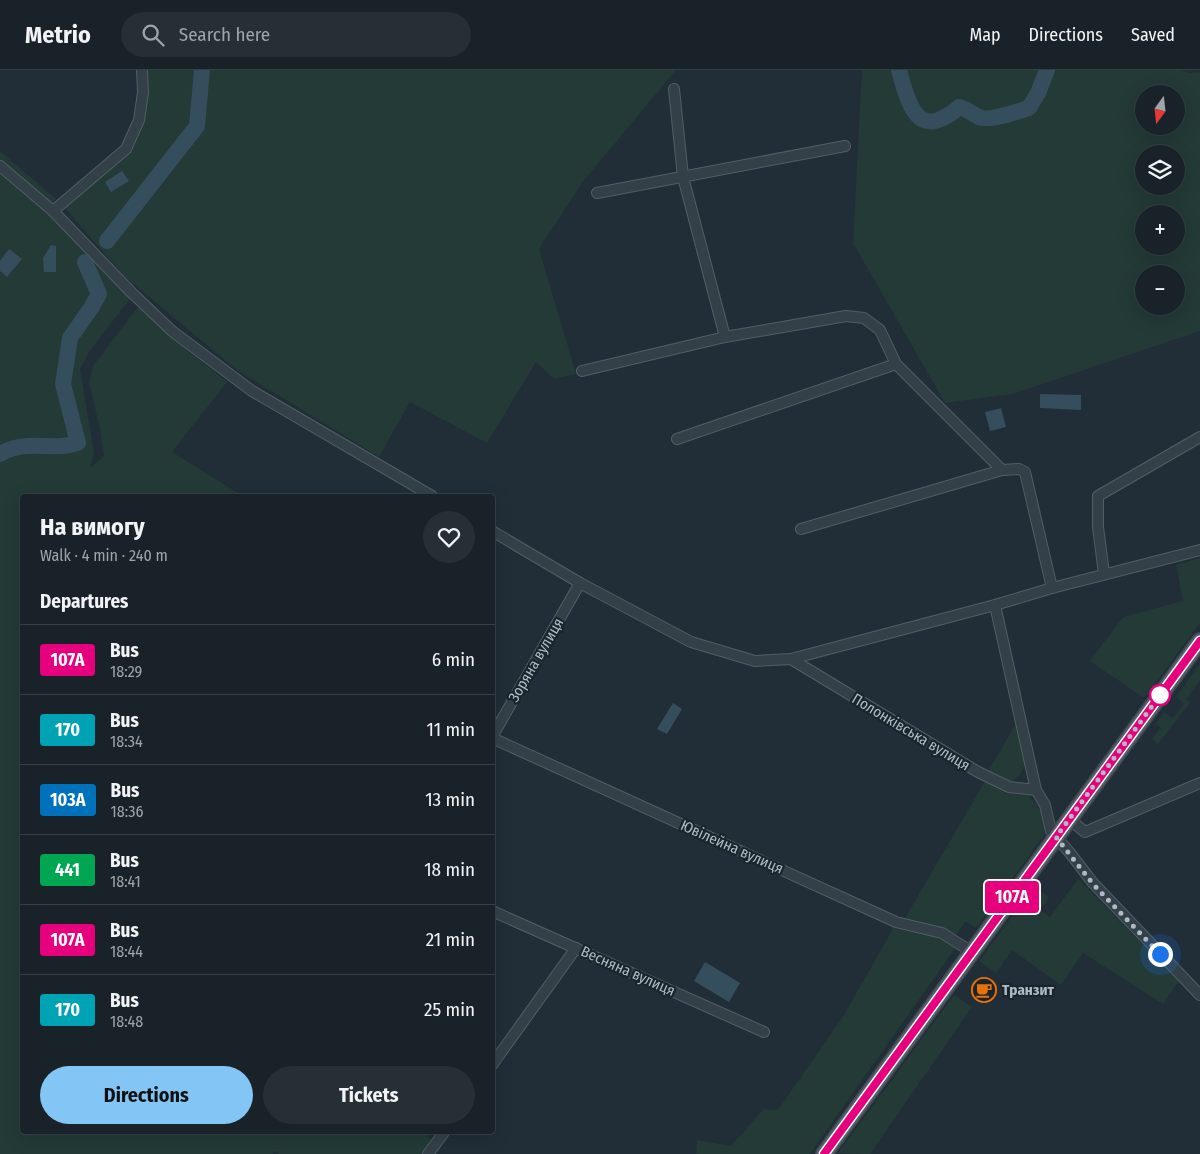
<!DOCTYPE html>
<meta charset="utf-8">
<style>
:root{--surface:#192229;--page:#262f35;--text:#f1f3f6;--muted:#9fa4a8;--line:#373f46;--accent:#83c5f5}
body{margin:0;font-family:"Fira Sans Condensed",sans-serif;background:var(--page);color:var(--text);height:100vh;display:flex;flex-direction:column;font-size:19px;white-space:nowrap}
*{box-sizing:border-box;margin:0}
p{font-size:16px;color:var(--muted)}
.icon{flex:none;width:28px;height:28px;fill:none;stroke:currentColor;stroke-width:2;stroke-linecap:round;stroke-linejoin:round}
.map{position:relative;flex:1;overflow:hidden}
.details{position:absolute;left:20px;top:424px;width:475px;height:640px;display:flex;flex-direction:column;background:var(--surface);border-radius:5px;box-shadow:0 5px 20px #0002,0 0 0 1px var(--line)}
.details>*{flex:none}
.badge{padding:0 10px;border-radius:4px;font-size:18px;line-height:32px}
.needle{width:32px;rotate:195deg}
.buttons{position:absolute;left:1135px;top:15px;display:grid;gap:10px}
.buttons a{display:grid;place-items:center;width:50px;height:50px;border-radius:50%;background:var(--surface);box-shadow:0 5px 20px #0002,0 0 0 1px var(--line);font-size:25px}
.you{position:absolute;width:25px;height:25px;margin:-12px;border:4px solid #fff;border-radius:50%;background:#1a73e8;box-shadow:0 0 0 8px #1a73e833}
.map>.badge{position:absolute;translate:-50% -50%;box-shadow:0 0 0 2px #fff}
h2{padding:0 20px;font-size:19px;line-height:45px}
.round{display:grid;place-items:center;flex:none;width:52px;height:52px;border-radius:26px;background:var(--page)}
.headline{display:flex;align-items:center;justify-content:space-between;height:85px;padding:0 20px}
h1{font-size:24px;font-weight:700;line-height:38px}
.cta{display:flex;gap:10px;margin-top:auto;padding:10px 20px}
.cta a{flex:1;height:58px;border-radius:30px;background:var(--accent);color:#111;font-size:20px;font-weight:700;line-height:58px;text-align:center}
.cta a+a{background:var(--page);color:var(--text)}
ul{padding:0;list-style:none}
li{display:flex;align-items:center;gap:15px;height:70px;padding:0 20px;border-top:1px solid var(--line)}
li div{flex:1}
li b{display:block;font-size:19px}
li em{font-style:normal}
li .badge{min-width:55px;font-weight:700;text-align:center}
header{display:flex;align-items:center;gap:30px;box-sizing:border-box;height:70px;padding:0 25px;background:var(--surface);border-bottom:1px solid var(--line)}
header strong{font-size:24px}
nav{display:flex;gap:28px;margin-inline-start:auto;font-size:18px}
.search{width:350px;height:45px;background:var(--page);display:flex;align-items:center;gap:12px;box-sizing:border-box;padding:0 18px;border-radius:28px;color:var(--muted);font-size:19px}
.map>svg:first-child{display:block}
.green{fill:#233a37;fill-rule:evenodd}
.water{fill:#354e5d}
.lines{fill:none;stroke-linecap:round;stroke-linejoin:round}
.river{stroke:#354e5d;stroke-width:16}
.street-casing{stroke:#515e65;stroke-width:12}
.primary-casing{stroke:#3d4951;stroke-width:18}
.street{stroke:#344047;stroke-width:10}
.primary{stroke:#525f67;stroke-width:15}
.line-casing{stroke:#fff;stroke-width:11}
.line{stroke:#e6007e;stroke-width:8}
.walk{stroke:#aebbc4;stroke-width:5;stroke-dasharray:0 9}
.stop-dot{fill:#fff;stroke:#e6007e;stroke-width:2.5}
.labels{text-anchor:middle;dominant-baseline:central;stroke-width:4.5;stroke-linejoin:round;paint-order:stroke}
.street-label{font-size:15px;fill:#aebbc4;stroke:#1a252c}
.poi-label{font-size:15px;font-weight:bold;fill:#aebbc4;stroke:#1a252c;text-anchor:start}
</style>
<header>
<strong>Metrio</strong>
<div class="search"><svg class="icon" aria-label="search" viewBox="0 0 24 24"><circle cx="10" cy="10" r="6"/><path d="M15 15l6 6"/></svg>Search here</div>
<nav><a>Map</a><a>Directions</a><a>Saved</a></nav>
</header>
<div class="map">
<svg width="1200" height="1084" viewBox="0 0 1200 1084">
<rect width="100%" height="100%" fill="#212e37"/>
<g class="green">
<polygon points="147,0 676,0 582,113 539,179 576,304 554,309 536,292 487,373 410,332 379,387 237,300 125,207 64,137 130,83 144,52 149,22"/>
<path d="M862 0H1181L1188 3 1200 2V261L1012 324 945 333 853 173ZM1144 24H1176V56H1144ZM1144 84H1176V116H1144ZM1144 144H1176V176H1144ZM1144 204H1176V236H1144Z"/>
<polygon points="0,81 56,129 51,133 0,91"/>
<polygon points="0,104 48,144 130,229 91,279 80,299 94,383 90,398 104,386 100,359 89,312 93,296 138,237 171,267 227,312 172,382 243,426 22,426 22,1061 421,1061 432,1070 421,1084 279,1084 275,1081 272,1084 0,1084"/>
<polygon points="1200,488 1200,553 1144,628 1090,591 1123,547 1183,531 1176,495"/>
<polygon points="1200,594 1200,610 1186,629 1190,633 1158,674 1152,669 1161,658 1156,654 1164,642 1173,648 1184,633 1176,627"/>
<polygon points="1016,654 1026,693 1019,706 1010,713 988,701"/>
<polygon points="985,711 1008,722 1028,725 1041,741 1045,764 976,858 966,851 956,865 944,858 905,848"/>
<path d="M1078 809 1179 911 1163 934 1083 883 1061 915 1012 880 996 903 979 891 1027 826C1035 819 1041 821 1049 827L1040 840 1050 847Z"/>
<polygon points="894,857 940,867 956,877 810,1084 696,1084 697,1070 731,1076 764,1039 778,1040 844,945"/>
<polygon points="954,925 972,937 870,1084 838,1083"/>
</g>
<g class="water">
<polygon points="122,101 129,111 111,122 105,112"/>
<polygon points="51,175 56,176 56,202 44,202 43,188"/>
<polygon points="9,179 22,189 7,207 0,201 0,191"/>
<polygon points="1040,324 1081,325 1081,340 1040,338"/>
<polygon points="1001,338 1006,357 990,361 985,342"/>
<polygon points="673,633 682,639 667,664 657,659"/>
<polygon points="705,892 740,913 729,932 694,911"/>
</g>
<g class="lines">
<g class="river">
<path d="M899 0C905 21 913 64 943 48 949 45 954 42 959 37 970 40 970 43 979 47 989 52 1019 41 1029 38L1038 23 1047 0"/>
<polyline points="107,171 197,56 202,0"/>
<path d="M0 384C28 368 50 382 78 373L63 314 70 268 91 238 99 224 85 192"/>
</g>
<defs>
<g id="street">
<polyline points="674,19 683,107 725,267"/>
<polyline points="0,96 53,141 131,222 172,261 252,321 432,426"/>
<polyline points="597,123 845,76"/>
<polyline points="53,141 126,79 139,50 143,23 142,0"/>
<polyline points="582,301 725,267 846,246 864,248 880,260 896,294 1002,400 1019,399 1025,402 1052,518"/>
<polyline points="677,369 896,294"/>
<polyline points="801,459 1002,400"/>
<polyline points="492,461 580,513 691,572 755,591 791,589 995,535 1052,518 1200,480"/>
<polyline points="1104,504 1098,457 1098,426 1200,367"/>
<polyline points="995,535 1036,720 1045,735 1051,761 1070,783 1093,813 1200,925"/>
<polyline points="791,589 978,702 1009,717 1036,720"/>
<polyline points="492,667 580,513"/>
<polyline points="492,668 896,852 942,863 972,882"/>
<polyline points="1069,749 1085,762 1200,713"/>
<polyline points="492,841 764,962"/>
<polyline points="492,995 576,878"/>
<polyline points="428,1084 445,1061"/>
</g>
<polyline id="primary" points="824,1084 1200,571"/>
</defs>
<use href="#street" class="street-casing"/>
<use href="#primary" class="primary-casing"/>
<use href="#street" class="street"/>
<use href="#primary" class="primary"/>
</g>
<g class="lines">
<defs>
<polyline id="line" points="824,1084 1200,571"/>
</defs>
<use href="#line" class="line-casing"/>
<use href="#line" class="line"/>
<polyline class="walk" points="1160,625 1161,624 1056,767 1093,814 1160,884"/>
</g>
<defs>
<symbol id="cafe-ring" viewBox="-11 -11 22 22"><circle r="9.5" fill="#1a252c" stroke="#e8710a" stroke-width="1.5"/><path d="M-5.5-4.5H6V0H3Q3 3.5 0 3.5H-2.5Q-5.5 3.5-5.5 0ZM3-3.2v2h1.7v-2ZM-6 4.5H4V6H-6Z" fill="#e8710a"/></symbol>
</defs>
<g fill-rule="evenodd">
<use href="#cafe-ring" x="970" y="906" width="28" height="28"/>
</g>
<circle class="stop-dot" cx="1160" cy="625" r="10"/>
<g class="labels">
<g class="street-label">
<text transform="translate(536 590) rotate(-60)">Зоряна вулиця</text>
<text transform="translate(911 662) rotate(31)">Полонківська вулиця</text>
<text transform="translate(732 777) rotate(24)">Ювілейна вулиця</text>
<text transform="translate(628 901) rotate(24)">Весняна вулиця</text>
</g>
<g class="poi-label">
<text x="1002" y="920">Транзит</text>
</g>
</g>
</svg>
<div class="buttons">
<a><svg class="needle" viewBox="-14 -14 28 28"><path d="M0-13l5 13h-10z" fill="#e53935"/><path d="M0 13l5-13h-10z" fill="#9fa4a8"/></svg></a>
<a><svg class="icon" aria-label="layers" viewBox="0 0 24 24"><path d="M12 4l9 5-9 5-9-5zM3 14l9 5 9-5"/></svg></a>
<a>+</a>
<a>−</a>
</div>
<div class="you" style="left:1160px;top:884px"></div>
<b class="badge" style="left:1012px;top:827px;background:#e6007e;color:#fff">107А</b>
<section class="details">
<div class="headline"><div><h1>На вимогу</h1><p>Walk · 4 min · 240 m</p></div><a class="round"><svg class="icon" aria-label="heart" viewBox="0 0 24 24"><path d="M12 20l-8-8c-3-5 5-10 8-4 3-6 11-1 8 4z"/></svg></a></div>
<h2>Departures</h2>
<ul>
<li><span class="badge" style="background:#e6007e;color:#fff">107А</span><div><b>Bus</b><p>18:29</p></div><em>6 min</em></li>
<li><span class="badge" style="background:#00a3b4;color:#fff">170</span><div><b>Bus</b><p>18:34</p></div><em>11 min</em></li>
<li><span class="badge" style="background:#0072bc;color:#fff">103А</span><div><b>Bus</b><p>18:36</p></div><em>13 min</em></li>
<li><span class="badge" style="background:#00a651;color:#fff">441</span><div><b>Bus</b><p>18:41</p></div><em>18 min</em></li>
<li><span class="badge" style="background:#e6007e;color:#fff">107А</span><div><b>Bus</b><p>18:44</p></div><em>21 min</em></li>
<li><span class="badge" style="background:#00a3b4;color:#fff">170</span><div><b>Bus</b><p>18:48</p></div><em>25 min</em></li>
</ul>
<div class="cta"><a>Directions</a><a>Tickets</a></div>
</section>
</div>
